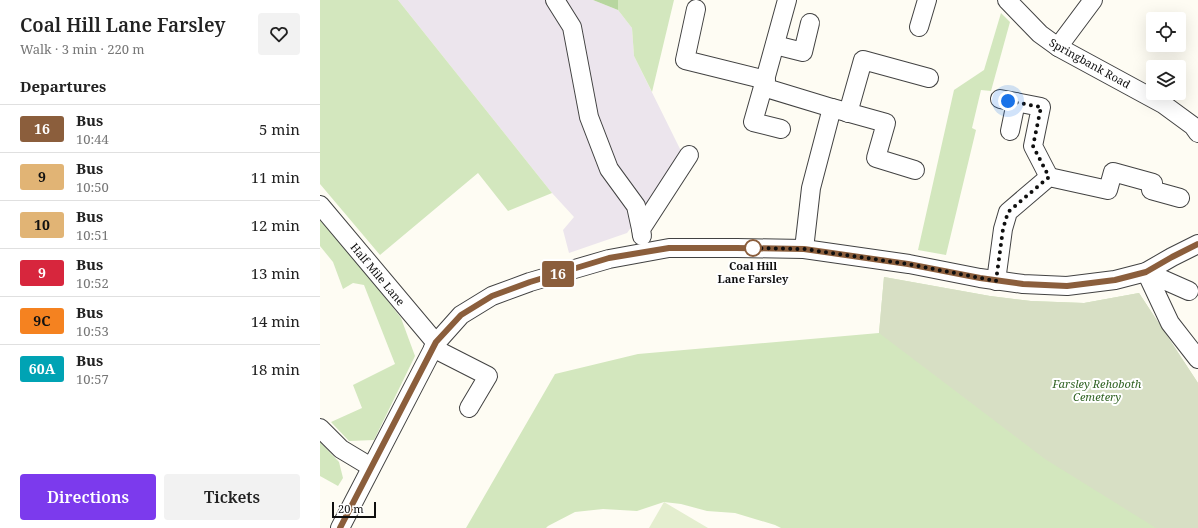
<!DOCTYPE html>
<meta charset="utf-8">
<style>
:root{--surface:#fff;--page:#f2f2f2;--text:#222;--muted:#767676;--line:#e0e0e0;--accent:#7c3aed}
body{margin:0;font-family:"Noto Serif",serif;background:var(--page);color:var(--text);height:100vh;display:flex;flex-direction:column;font-size:15px;white-space:nowrap}
*{box-sizing:border-box;margin:0}
p{font-size:13px;color:var(--muted)}
.icon{flex:none;width:22px;height:22px;fill:none;stroke:currentColor;stroke-width:2;stroke-linecap:round;stroke-linejoin:round}
.map{position:relative;flex:1;overflow:hidden}
.details{display:flex;flex-direction:column;background:var(--surface);width:320px}
.details>*{flex:none}
.badge{padding:0 8px;border-radius:3px;font-size:14px;line-height:26px}
.controls{position:absolute;left:826px;top:12px;display:grid;gap:8px}
.controls a{display:grid;place-items:center;width:40px;height:40px;border-radius:4px;background:var(--surface);box-shadow:0 4px 16px #0002;font-size:20px}
.scale{position:absolute;left:12px;bottom:10px;width:44px;box-sizing:border-box;padding-left:4px;border:2px solid #0f0f0f;border-top:0;font-size:11px;line-height:14px;white-space:nowrap;color:#0f0f0f;-webkit-text-stroke:3px #fff;paint-order:stroke}
.you{position:absolute;width:20px;height:20px;margin:-10px;border:3px solid #fff;border-radius:50%;background:#1a73e8;box-shadow:0 0 0 6px #1a73e833}
.map>.badge{position:absolute;translate:-50% -50%;box-shadow:0 0 0 2px #fff}
h2{padding:0 20px;font-size:15px;line-height:36px}
.round{display:grid;place-items:center;flex:none;width:42px;height:42px;border-radius:4px;background:var(--page)}
.head{display:flex;align-items:center;justify-content:space-between;height:68px;padding:0 20px}
h1{font-size:19px;font-weight:600;line-height:30px}
.cta{display:flex;gap:8px;margin-top:auto;padding:8px 20px}
.cta a{flex:1;height:46px;border-radius:4px;background:var(--accent);color:#fff;font-size:16px;font-weight:600;line-height:46px;text-align:center}
.cta a+a{background:var(--page);color:var(--text)}
ul{padding:0;list-style:none}
li{display:flex;align-items:center;gap:12px;height:48px;padding:0 20px;border-top:1px solid var(--line)}
li div{flex:1}
li b{display:block;font-size:15px}
li em{font-style:normal}
li .badge{min-width:44px;font-weight:700;text-align:center}
main{display:flex;flex:1;min-height:0}
.map>svg:first-child{display:block}
.industrial{fill:#ece5ed}
.green{fill:#d3e7be}
.forest{fill:#b7d69f}
.cemetery{fill:#d7dfc4}
.pitch{fill:#e4eecf}
.lines{fill:none;stroke-linecap:round;stroke-linejoin:round}
.minor-casing{stroke:#424242;stroke-width:20}
.minor{stroke:#fff;stroke-width:18}
.line-casing{stroke:#fff;stroke-width:9}
.line{stroke:#8b5e3c;stroke-width:6}
.walk{stroke:#0f0f0f;stroke-width:4;stroke-dasharray:0 7.2}
.stop-dot{fill:#fff;stroke:#8b5e3c;stroke-width:2}
.labels{text-anchor:middle;dominant-baseline:central;stroke-width:4;stroke-linejoin:round;paint-order:stroke}
.street-label{font-size:11px;fill:#0f0f0f;stroke:#fff}
.stop-label{font-size:11px;font-weight:bold;fill:#0f0f0f;stroke:#fff}
.park-label{font-size:11px;font-style:italic;fill:#316324;stroke:#fff}
</style>
<main>
<section class="details">
<div class="head"><div><h1>Coal Hill Lane Farsley</h1><p>Walk · 3 min · 220 m</p></div><a class="round"><svg class="icon" aria-label="heart" viewBox="0 0 24 24"><path d="M12 20l-8-8c-3-5 5-10 8-4 3-6 11-1 8 4z"/></svg></a></div>
<h2>Departures</h2>
<ul>
<li><span class="badge" style="background:#8b5e3c;color:#fff">16</span><div><b>Bus</b><p>10:44</p></div><em>5 min</em></li>
<li><span class="badge" style="background:#e1b475;color:#111">9</span><div><b>Bus</b><p>10:50</p></div><em>11 min</em></li>
<li><span class="badge" style="background:#e1b475;color:#111">10</span><div><b>Bus</b><p>10:51</p></div><em>12 min</em></li>
<li><span class="badge" style="background:#d7263d;color:#fff">9</span><div><b>Bus</b><p>10:52</p></div><em>13 min</em></li>
<li><span class="badge" style="background:#f58220;color:#111">9C</span><div><b>Bus</b><p>10:53</p></div><em>14 min</em></li>
<li><span class="badge" style="background:#00a3b4;color:#fff">60A</span><div><b>Bus</b><p>10:57</p></div><em>18 min</em></li>
</ul>
<div class="cta"><a>Directions</a><a>Tickets</a></div>
</section>
<div class="map">
<svg width="878" height="528" viewBox="0 0 878 528">
<rect width="100%" height="100%" fill="#fefcf3"/>
<polygon class="industrial" points="78,0 273,0 298,10 312,28 314,56 362,153 343,185 307,233 249,253 243,230 254,217 232,193"/>
<g class="green">
<polygon points="0,0 78,0 232,193 188,211 158,173 60,255 0,184"/>
<polygon points="298,0 354,0 332,92 314,56 312,28 298,10"/>
<polygon points="681,13 690,22 671,91 661,90 652,128 656,130 626,255 598,250 634,90 664,70"/>
<polygon points="0,217 47,274 81,318 95,356 54,440 29,441 11,422 42,408 33,385 75,364 44,285 33,283 23,289 13,262 0,246"/>
<polygon points="564,277 670,296 711,301 764,303 819,293 878,383 878,528 461,528 455,525 415,513 387,511 361,504 344,502 317,511 283,509 255,512 228,526 226,528 146,528 235,374 318,354 559,333"/>
<polygon points="0,442 19,462 23,478 18,486 0,476"/>
</g>
<polygon class="forest" points="273,0 298,0 298,10"/>
<polygon class="cemetery" points="564,277 670,296 711,301 764,303 819,293 878,383 878,528 836,528 725,459 559,333"/>
<polygon class="pitch" points="344,502 388,528 329,528"/>
<g class="lines">
<defs>
<g id="minor">
<polyline points="235,0 252,27 269,117 289,169 316,206 321,229"/>
<polyline points="467,0 443,87 512,108 491,188 484,249"/>
<polyline points="687,0 720,34 738,47 843,104 873,126 878,133"/>
<polyline points="376,9 365,60 446,80"/>
<polyline points="599,27 607,0"/>
<polyline points="455,45 483,52 490,23"/>
<polyline points="738,47 773,0"/>
<polyline points="443,87 433,122 461,129"/>
<polyline points="680,99 721,107 713,146 729,177"/>
<polyline points="512,108 566,123 556,158 595,170"/>
<polyline points="528,113 543,60 609,78"/>
<polyline points="690,131 696,102"/>
<polyline points="0,205 116,343"/>
<polyline points="322,236 321,229 369,155"/>
<polyline points="676,281 683,229 688,212 729,177 788,190 793,172 833,183 831,190 860,198"/>
<polyline points="869,291 826,272 850,323 878,359"/>
<polyline points="113,348 168,376 149,408"/>
<polyline points="0,428 21,449 51,467"/>
<polyline points="20,528 116,343 141,315 172,296 210,282 289,259 349,248 417,248 484,249 589,264 660,278 703,284 747,286 795,280 826,272 852,257 878,244"/>
</g>
</defs>
<use href="#minor" class="minor-casing"/>
<use href="#minor" class="minor"/>
</g>
<g class="lines">
<defs>
<polyline id="line" points="20,528 116,342 141,315 172,296 210,282 289,258 349,248 417,248 484,249 588,264 660,278 703,284 747,286 795,280 826,272 852,257 878,244"/>
</defs>
<use href="#line" class="line-casing"/>
<use href="#line" class="line"/>
<polyline class="walk" points="433,248 430,248 484,249 588,264 676,281 683,229 688,212 729,177 713,146 721,107 688,101"/>
</g>
<circle class="stop-dot" cx="433" cy="248" r="8"/>
<g class="labels">
<g class="street-label">
<text transform="translate(770 63) rotate(29)">Springbank Road</text>
<text transform="translate(58 274) rotate(50)">Half Mile Lane</text>
</g>
<g class="stop-label">
<text x="433" y="265">Coal Hill<tspan x="433" dy="13">Lane Farsley</tspan></text>
</g>
<g class="park-label">
<text x="777" y="383">Farsley Rehoboth<tspan x="777" dy="13">Cemetery</tspan></text>
</g>
</g>
</svg>
<div class="controls">
<a><svg class="icon" aria-label="locate" viewBox="0 0 24 24"><circle cx="12" cy="12" r="6"/><path d="M12 2v4M12 18v4M2 12h4M18 12h4"/></svg></a>
<a><svg class="icon" aria-label="layers" viewBox="0 0 24 24"><path d="M12 4l9 5-9 5-9-5zM3 14l9 5 9-5"/></svg></a>
</div>
<div class="scale">20 m</div>
<div class="you" style="left:688px;top:101px"></div>
<b class="badge" style="left:238px;top:274px;background:#8b5e3c;color:#fff">16</b>
</div>
</main>
